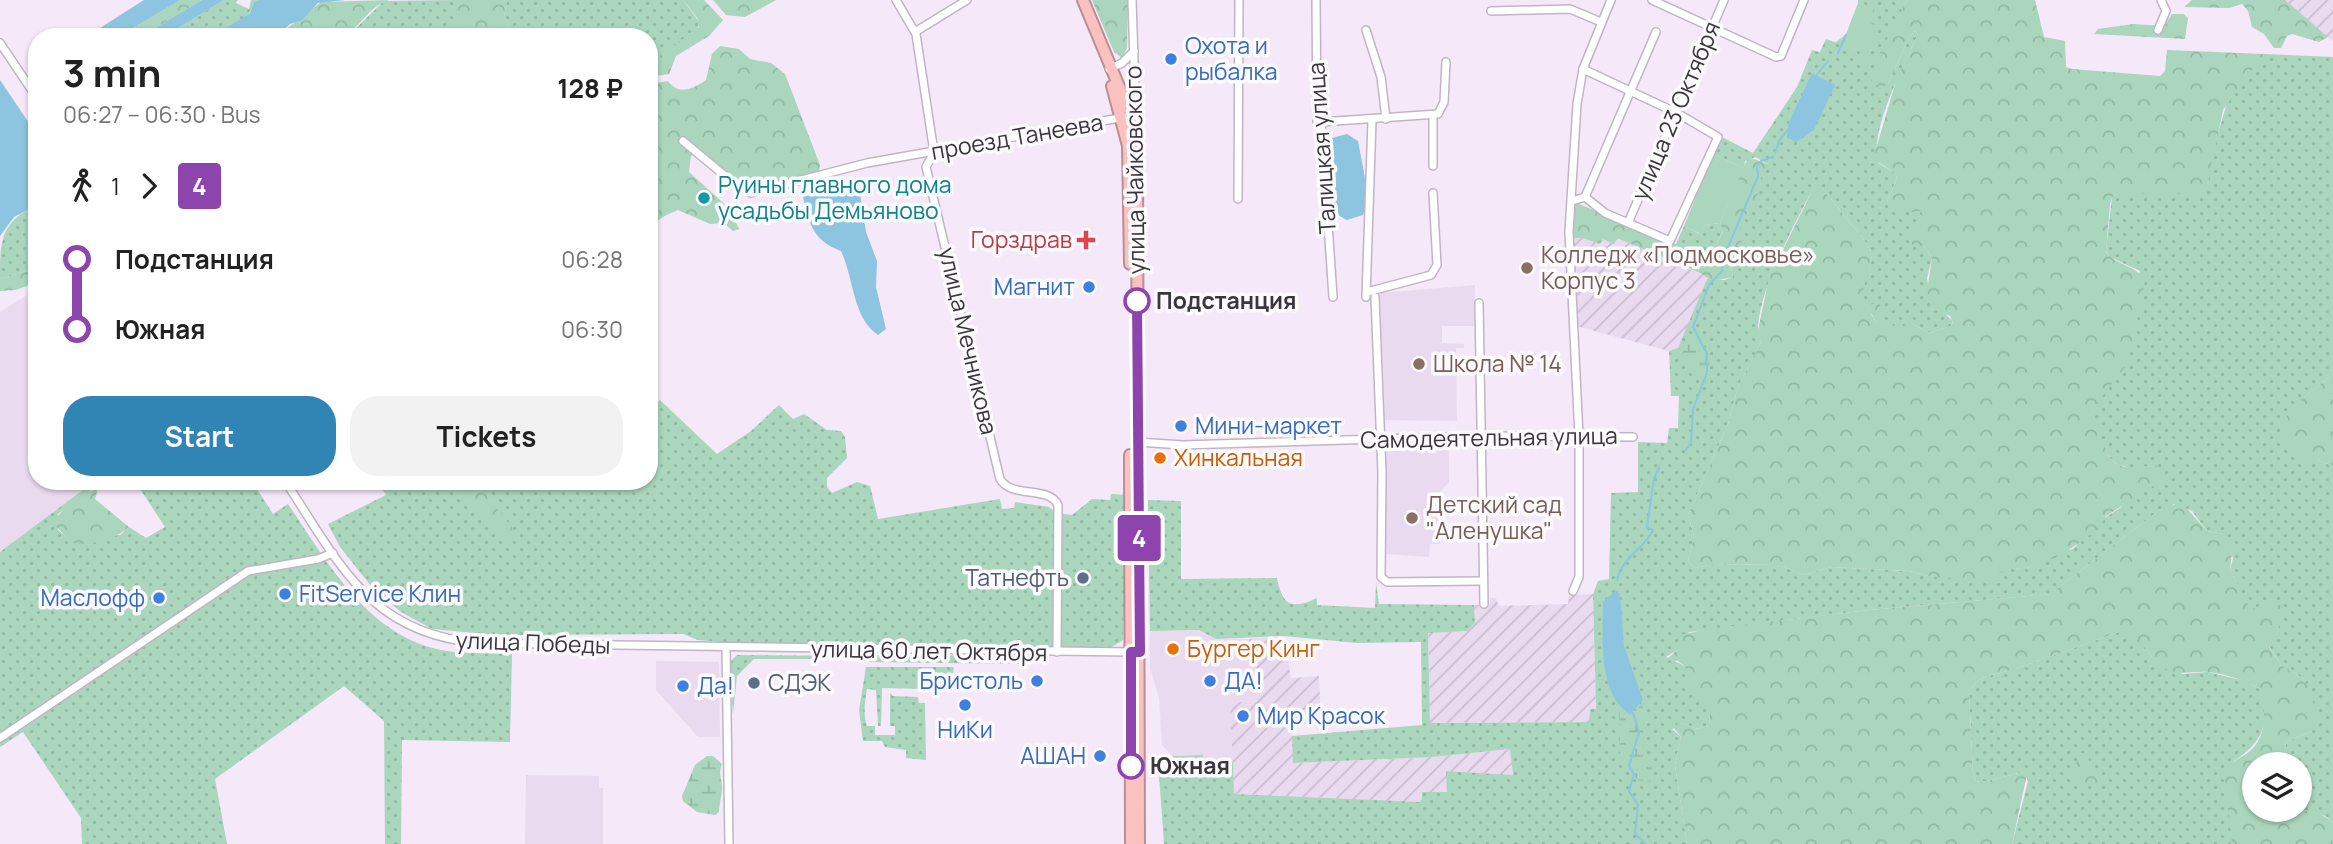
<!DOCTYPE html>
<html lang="en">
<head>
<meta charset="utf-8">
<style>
  :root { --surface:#fff; --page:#f2f2f2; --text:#222; --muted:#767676; --accent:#3185b5 }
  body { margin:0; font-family:Manrope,sans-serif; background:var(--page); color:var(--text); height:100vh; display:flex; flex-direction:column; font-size:26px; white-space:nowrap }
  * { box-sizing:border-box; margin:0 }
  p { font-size:23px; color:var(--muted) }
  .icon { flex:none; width:38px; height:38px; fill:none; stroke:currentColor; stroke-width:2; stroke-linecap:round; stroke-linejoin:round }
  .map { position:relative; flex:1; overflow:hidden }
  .side { position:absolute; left:28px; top:28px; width:630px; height:462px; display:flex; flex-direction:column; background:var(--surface); border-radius:28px; box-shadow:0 2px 5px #0004 }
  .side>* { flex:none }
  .badge { padding:0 14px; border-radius:5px; font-size:24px; line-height:46px }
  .buttons { position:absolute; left:2242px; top:752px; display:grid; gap:14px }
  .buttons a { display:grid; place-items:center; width:70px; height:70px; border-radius:50%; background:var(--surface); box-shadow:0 2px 5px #0004; font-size:35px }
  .map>.badge { position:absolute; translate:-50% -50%; box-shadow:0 0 0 4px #fff }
  .legs { display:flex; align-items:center; gap:10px; height:77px; padding:0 35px; font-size:23px }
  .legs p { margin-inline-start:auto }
  .headline { display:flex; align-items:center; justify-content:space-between; height:119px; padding:0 35px }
  h1 { font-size:38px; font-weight:700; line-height:52px }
  .primary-button { display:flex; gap:14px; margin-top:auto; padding:14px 35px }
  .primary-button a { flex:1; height:80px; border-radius:28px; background:var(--accent); color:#fff; font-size:28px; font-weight:700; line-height:80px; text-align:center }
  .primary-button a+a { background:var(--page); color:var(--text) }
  ul { padding:0 35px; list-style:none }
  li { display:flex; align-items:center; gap:24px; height:70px; font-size:26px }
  li i { display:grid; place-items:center; width:10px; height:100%; margin:0 9px; background:currentColor }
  li i::after { content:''; width:18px; height:18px; margin:-9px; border:5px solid; border-radius:50%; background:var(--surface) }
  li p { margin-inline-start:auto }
  li:first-child i { background:linear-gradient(#0000 50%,currentColor 0) }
  li:last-child i { background:linear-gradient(currentColor 50%,#0000 0) }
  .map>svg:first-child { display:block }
  .built { fill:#eadaf0 }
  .industrial { fill:url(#industrial-furrows) }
  .grass { fill:url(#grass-dots) }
  .forest { fill:url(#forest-crowns) }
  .wetland { fill:url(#wetland-marsh) }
  .garden { fill:#a9d6bd }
  .water { fill:#8dc4e0 }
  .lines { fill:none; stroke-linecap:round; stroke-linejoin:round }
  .stream { stroke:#8dc4e0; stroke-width:2 }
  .minor-casing { stroke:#c1b5c5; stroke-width:10 }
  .highway-casing { stroke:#b89093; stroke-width:14 }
  .minor { stroke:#fff; stroke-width:7 }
  .highway { stroke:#fbc1c1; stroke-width:10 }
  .line-1-casing { stroke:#fff; stroke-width:16 }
  .line-1 { stroke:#8e44ad; stroke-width:10 }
  .shop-dot { fill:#3f7fe0; stroke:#fcfafd; stroke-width:2.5 }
  .culture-dot { fill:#0f9aa8; stroke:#fcfafd; stroke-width:2.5 }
  .health-dot { fill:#e0444e; stroke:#fcfafd; stroke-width:2.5 }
  .education-dot { fill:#8d6e63; stroke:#fcfafd; stroke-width:2.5 }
  .stop-1-dot { fill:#fff; stroke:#8e44ad; stroke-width:3.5 }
  .food-dot { fill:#e8710a; stroke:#fcfafd; stroke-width:2.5 }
  .service-dot { fill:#5c6f8a; stroke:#fcfafd; stroke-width:2.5 }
  .labels { text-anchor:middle; stroke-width:7; stroke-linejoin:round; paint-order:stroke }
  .shop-label { font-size:23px; fill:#366cbe; stroke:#fcfafd; text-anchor:start }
  .street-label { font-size:23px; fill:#3b363d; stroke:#fcfafd }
  .culture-label { font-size:23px; fill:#0d838f; stroke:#fcfafd; text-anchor:start }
  .health-label { font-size:23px; fill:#be3a42; stroke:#fcfafd; text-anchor:end }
  .education-label { font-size:23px; fill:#785e54; stroke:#fcfafd; text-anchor:start }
  .stop-label { font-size:23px; font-weight:bold; fill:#3b363d; stroke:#fcfafd; text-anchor:start }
  .food-label { font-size:23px; fill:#c56008; stroke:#fcfafd; text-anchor:start }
  .service-label { font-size:23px; fill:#4e5e75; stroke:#fcfafd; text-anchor:end }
</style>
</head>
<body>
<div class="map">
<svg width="2333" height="844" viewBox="0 0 2333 844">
  <defs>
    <pattern id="industrial-furrows" width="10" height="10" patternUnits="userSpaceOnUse" patternTransform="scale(1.75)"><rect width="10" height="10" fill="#eadaf0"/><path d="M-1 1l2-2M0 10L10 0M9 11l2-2" fill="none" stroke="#cabccf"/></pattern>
    <pattern id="grass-dots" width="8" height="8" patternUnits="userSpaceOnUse" patternTransform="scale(1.75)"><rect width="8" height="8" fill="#a9d6bd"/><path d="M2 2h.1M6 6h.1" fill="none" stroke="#92b8a3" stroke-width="1.8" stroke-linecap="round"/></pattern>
    <pattern id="forest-crowns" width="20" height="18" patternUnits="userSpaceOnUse" patternTransform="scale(1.75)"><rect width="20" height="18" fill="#a9d6bd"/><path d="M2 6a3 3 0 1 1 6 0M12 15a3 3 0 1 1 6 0" fill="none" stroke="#92b8a3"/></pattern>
    <pattern id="wetland-marsh" width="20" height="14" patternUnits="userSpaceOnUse" patternTransform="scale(1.75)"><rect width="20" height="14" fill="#a9d6bd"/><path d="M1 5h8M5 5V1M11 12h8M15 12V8" fill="none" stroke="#92b8a3"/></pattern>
  </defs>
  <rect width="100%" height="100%" fill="#f5e8f9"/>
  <g class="built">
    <polygon points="1475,285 1474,326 1442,326 1442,343 1464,344 1464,348 1456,348 1457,421 1385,420 1380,293"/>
    <polygon points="37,289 37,481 94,481 0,552 0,312"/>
    <polygon points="1443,441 1449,448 1449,482 1440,492 1440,544 1430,544 1429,557 1385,554 1384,442"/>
    <polygon points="1199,630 1216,639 1249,639 1248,665 1256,665 1258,688 1252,701 1230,703 1233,763 1203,765 1203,755 1173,756 1162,745 1159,698 1150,668 1150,631"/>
    <polygon points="656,661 719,662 720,737 698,737 656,690"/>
    <polygon points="526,775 599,776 599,788 603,788 603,844 525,844"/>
  </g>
  <g class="industrial">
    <polygon points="2285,0 2333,0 2333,42 2286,1"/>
    <polygon points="1570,238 1583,238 1600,244 1603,239 1617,238 1703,275 1707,279 1678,349 1669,351 1572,325"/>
    <polygon points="1593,594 1596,709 1590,722 1430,723 1428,632 1467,631 1475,623 1474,605 1490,604 1490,598 1496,598 1499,606 1568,604 1569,595"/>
    <polygon points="1284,636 1291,678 1319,676 1321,723 1292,725 1294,763 1432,757 1511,749 1513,775 1447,771 1447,792 1422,802 1234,794 1230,703 1251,701 1251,689 1258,688 1256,665 1248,666 1249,639"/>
  </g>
  <g class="grass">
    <path d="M224 0H238L236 3 249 9 251 0H259C252 4 253 11 246 16 214 40 202 37 163 37Z"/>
    <polygon points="457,0 457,37 342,37 352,32 384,1"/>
    <polygon points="507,0 683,0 700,23 696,31 649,64 649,37 514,37 504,17"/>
    <path d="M1858 0H1907L1889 37 1888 84 1910 36 1915 31 1918 34C1904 65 1869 131 1878 163L1895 173 1897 178 1887 202 1921 210 1924 246 1932 258 1927 278 1932 309 1943 312 1953 321 1951 326 1930 333 1912 324H1877L1861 294 1872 259 1868 245 1823 189H1813C1794 224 1761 287 1758 326 1758 332 1761 336 1761 342L1738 387 1728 424 1688 515 1694 536 1688 561 1695 568 1713 564 1778 565 1804 575 1831 567 1909 571 1934 577 2031 567 2060 552 2073 549 2106 517 2120 508 2156 466C2144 466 2127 470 2117 464 2103 456 2090 419 2096 404 2098 399 2103 394 2106 390L2140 271 2110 257 2106 251 2112 197 2118 194H2200L2227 103 2264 54 2333 57V374L2303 398 2302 460H2318L2333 466V822L2325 816 2300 809V765H2283L2286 742 2312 731 2304 679 2281 665 2269 646 2278 631 2264 603 2251 611 2230 570 2233 558 2223 534 2207 531 2192 511 2174 504 2167 510 2157 512 2050 594 1869 610 1689 632 1677 650 1666 657 1685 666 1710 715 1709 725 1697 729 1682 723 1672 729 1681 737 1675 765 1687 844H1164L1159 775 1173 756 1203 755 1204 765 1233 763 1234 794 1422 802V792H1447L1446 771 1513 775 1510 749 1432 757 1293 763 1292 736 1422 725 1421 642 1357 643 1284 636 1216 639 1199 630 1150 631 1148 500 1181 501V579L1277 578C1282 604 1290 611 1317 598V605L1375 608 1376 582 1379 604 1474 605 1475 623 1467 631 1428 633 1430 723 1589 722 1590 709H1596L1593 594 1598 581 1609 579 1611 493 1638 492V442L1667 443 1669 428H1678L1679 396H1671L1669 351 1678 348 1707 279 1724 280 1733 277 1729 256 1740 223 1760 187 1761 176 1770 165 1755 157 1745 161 1744 168 1713 154 1720 136 1753 153 1797 87 1812 50 1820 52 1826 39 1860 51 1873 8 1858 3Z"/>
    <path d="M37 205V268L0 279C0 241 0 222 37 205Z"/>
    <polygon points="1720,223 1723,230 1710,258 1700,264 1667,250 1669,242 1676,244 1684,226 1700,234 1705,225"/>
    <polygon points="660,400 717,454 751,431 779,405 793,419 804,414 827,430 841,431 845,437 847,458 827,478 827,487 832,493 857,482 870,486 878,519 1000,499 1002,509 1014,508 1015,502 1049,507 1056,513 1072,515 1092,499 1110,500 1111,494 1127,495 1123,640 1110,648 732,643 698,640 683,634 497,635 432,629 401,612 371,586 340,547 328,524 386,495 377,481 649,481 649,412"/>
    <path d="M135 481H252L273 514 288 504C328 563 369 639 447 651 468 654 491 653 512 654L510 742 402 740 401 844H385L384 721 344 686 215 779 227 844H82L81 818 23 732 0 747V552L92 483 98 489 91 490 58 514V530L68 538 120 535 129 527 146 538 165 527Z"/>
    <path d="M2116 633H2128L2138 638 2152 657 2183 674 2208 672 2245 681 2260 689C2270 725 2264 741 2233 762L2232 844H2012L2028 781 2023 772 1982 782 1976 781 1973 774 1969 693 1975 683 1984 677 2015 669Z"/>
    <polygon points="737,655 852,656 856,659 754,659 737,676 733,715 730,662"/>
    <polygon points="868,655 1025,656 1026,664 868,662 865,659"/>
    <path d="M866 667H954L951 685 928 689 882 688 881 726H878L876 690 867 689C865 700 863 715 867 726H875V735H895V726H890V693L893 696 918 697 919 703H925L926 760 906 758V750L885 747 882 741H863L859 710Z"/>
  </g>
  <g class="forest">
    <polygon points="180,0 202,0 140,37 118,37"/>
    <path d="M389 0C370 5 360 28 342 37H276L321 2Z"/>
    <polygon points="457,0 507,0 504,17 514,37 457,37"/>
    <polygon points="683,0 704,0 723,20 709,36 676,56 669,74 649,77 649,64 699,27 698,19"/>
    <polygon points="713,0 776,0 745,17 726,15"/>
    <polygon points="1092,0 1128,0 1127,48 1122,58 1114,52"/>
    <path d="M1907 0H2035L2044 37 2065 41 2066 67 2072 69 2160 76 2165 71 2167 50 2264 54 2223 110 2207 187 2200 194H2118L2112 197 2110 204 2106 252C2116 266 2136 264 2145 281L2129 362 2096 404 2095 420 2108 456 2115 463 2124 467 2156 466 2166 478 2106 516C2099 535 2049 564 2029 567 2008 571 2006 566 1989 582L1934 577 1909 571 1831 567 1804 575 1778 565 1713 564 1695 568 1688 561 1694 536 1688 515 1728 424 1738 387 1761 342 1758 330 1769 278 1813 189 1818 186 1823 189 1868 245 1872 259 1862 294 1868 305 1878 303 1883 308 1881 314H1871L1877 324H1912L1930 333 1951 326 1953 322 1950 316 1932 309 1926 297 1932 258 1924 246H1913L1909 235 1910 224 1921 219V211L1898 213 1890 210 1887 202 1897 178 1895 173 1873 159 1896 81 1918 34 1915 31 1910 36 1888 84 1880 89 1871 84 1876 61Z"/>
    <polygon points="2192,0 2285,0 2328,37 2319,42 2292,34 2287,36 2281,48 2274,48 2264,34 2252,27 2248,11 2242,4 2229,8 2184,7"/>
    <polygon points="2172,14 2184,14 2188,18 2185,39 2094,34 2098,29 2133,24 2164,26"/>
    <path d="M720 46 739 49 750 59 771 63 785 74 820 165 819 172 747 190 697 152 691 156 689 172 730 209 739 229 733 231 724 223 710 224 678 210C665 215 655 220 649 233V84L668 81C679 96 693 89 706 80L712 54Z"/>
    <path d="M1748 157 1771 165 1761 176C1764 202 1733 216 1742 243L1729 257 1733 277 1712 281 1700 273 1617 238 1614 244 1603 239 1600 244 1583 238H1570L1572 201 1669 242 1667 250 1679 258 1687 253 1694 255V263L1700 264 1710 257 1723 231 1720 223Z"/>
    <polygon points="37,268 37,282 16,290 0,291 0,279"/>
    <polygon points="2333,374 2333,466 2318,460 2302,460 2281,438 2280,423 2303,398"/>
    <polygon points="452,481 475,481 512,527 516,539 505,539"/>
    <path d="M98 489 95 499 129 527C113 541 93 545 72 543L53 523C61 509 83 491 98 489Z"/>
    <path d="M2181 502 2207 531 2223 534 2233 544 2230 570 2251 610 2264 603 2277 602 2284 609 2278 631 2269 647 2281 665 2304 679 2321 715 2320 723 2312 731 2286 742 2283 765H2254V810C2281 810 2311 805 2333 822V844H2232L2224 773C2230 760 2244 758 2253 748 2268 731 2265 709 2260 689 2244 680 2226 674 2208 672 2196 671 2183 675 2171 671 2145 662 2147 632 2116 633L2015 669 1984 677 1975 683 1969 693 1973 774 1976 781 1982 782 2023 772 2027 774 2012 844H1687L1675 765 1681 737 1672 726 1682 723 1697 729 1709 725 1710 715 1691 691 1685 666 1678 661 1666 660 1677 650 1680 635 1708 629 1869 610 2050 594 2157 512Z"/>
    <polygon points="2080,753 2090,753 2088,759 2102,775 2095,786 2081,787 2072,775"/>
  </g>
  <g class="wetland">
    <path d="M1693 334 1698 335C1709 351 1715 370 1703 387L1682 355 1688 338Z"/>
    <polygon points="1643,700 1643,749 1653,771 1649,782 1638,780 1620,759 1619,701 1623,710 1637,711"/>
    <path d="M707 756H713L722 764C718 774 722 778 722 788 722 796 719 803 719 812L715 815 697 812 683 801 682 796 695 765Z"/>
  </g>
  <g class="garden">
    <polygon points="1858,3 1874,8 1869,23 1877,26 1867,67 1857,64 1860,51 1835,43 1846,34"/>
    <polygon points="1713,154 1744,168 1720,223 1705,225 1701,234 1684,226"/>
  </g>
  <g class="water">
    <polygon points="144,0 180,0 118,37 86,37"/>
    <polygon points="202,0 224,0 163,37 140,37"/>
    <polygon points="259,0 345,0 318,3 302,20 290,24 276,37 212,37 250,13 254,3"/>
    <polygon points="1812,73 1835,85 1814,130 1796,142 1787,137 1788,124"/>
    <polygon points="0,80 37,135 37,205 14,217 0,236"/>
    <polygon points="1347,134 1358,141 1365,178 1365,210 1363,215 1347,220 1338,215 1336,210 1332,138"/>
    <path d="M858 181 866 232 877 261 876 287 886 329 878 335C852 317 854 278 841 251 814 241 809 225 803 197Z"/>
    <path d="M1616 590 1620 594 1624 646 1643 700 1630 715C1597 692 1603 638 1603 602Z"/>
  </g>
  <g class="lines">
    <g class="stream">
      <polyline points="1838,53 1846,35"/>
      <polyline points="1816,76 1828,61"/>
      <polyline points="1775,152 1780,139 1788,130"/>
      <polyline points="1685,451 1691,443 1693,409 1707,373 1707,354 1693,327 1709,285 1722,271 1723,259 1758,176 1757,167 1761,161 1773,157"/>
      <path d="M1617 580C1624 554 1643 551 1653 530L1647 527 1654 479 1659 467"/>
      <polyline points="1633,713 1639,732 1629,766 1634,774 1629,791 1638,805 1635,834 1646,844"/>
    </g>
    <defs>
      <g id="minor">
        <path d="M896 0 916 34 934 152 926 167 1000 479C1012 499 1048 485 1058 505L1057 652"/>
        <polyline points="1132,0 1136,122"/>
        <polyline points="1316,0 1317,122 1321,122 1333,297"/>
        <polyline points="1652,0 1776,57 1781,56 1804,0"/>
        <polyline points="1491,11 1570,9 1601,22"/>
        <polyline points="1366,30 1381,77 1386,119"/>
        <polyline points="2158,30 2166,11 2161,0"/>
        <polyline points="915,32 967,0"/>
        <polyline points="0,43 37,98"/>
        <polyline points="1109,69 1122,63 1134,51"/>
        <polyline points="1433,115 1433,166"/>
        <polyline points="1321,122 1438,114 1444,102 1446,62"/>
        <polyline points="683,141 742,190 751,193 867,163 1125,117"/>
        <polyline points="1585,197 1656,32"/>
        <polyline points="1238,199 1239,0"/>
        <polyline points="1572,201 1585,197 1605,213 1670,241 1718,137 1677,113 1583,69"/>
        <polyline points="1628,223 1724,0"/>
        <polyline points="1367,292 1431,275 1437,265 1433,193"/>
        <polyline points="1366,297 1372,120"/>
        <polyline points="1375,297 1382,473 1381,577 1387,582 1482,581"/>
        <polyline points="1479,303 1484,604"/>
        <polyline points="1137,442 1183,445 1479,436 1633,437"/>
        <path d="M285 481C340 564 370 635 480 643L1132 652"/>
        <polyline points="1573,591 1579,577 1579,436 1569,232 1577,104 1583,69 1611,0"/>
        <polyline points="726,648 729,844"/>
        <polyline points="0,738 248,571 318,559 333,553"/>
      </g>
      <g id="highway">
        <polyline points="1083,0 1130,113 1137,154 1139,844"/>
        <polyline points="1112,86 1128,146 1130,264"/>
        <polyline points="1130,455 1131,844"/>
      </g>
    </defs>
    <use href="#minor" class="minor-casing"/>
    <use href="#highway" class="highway-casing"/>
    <use href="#minor" class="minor"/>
    <use href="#highway" class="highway"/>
  </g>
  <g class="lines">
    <defs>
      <polyline id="line-1" points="1131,766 1131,652 1140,652 1137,301"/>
    </defs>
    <use href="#line-1" class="line-1-casing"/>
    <use href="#line-1" class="line-1"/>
  </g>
  <g class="shop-dot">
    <circle cx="1171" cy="59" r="7"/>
    <circle cx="1089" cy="287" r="7"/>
    <circle cx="1181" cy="426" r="7"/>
    <circle cx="285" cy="594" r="7"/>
    <circle cx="159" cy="598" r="7"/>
    <circle cx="1037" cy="681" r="7"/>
    <circle cx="1210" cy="681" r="7"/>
    <circle cx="683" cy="686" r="7"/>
    <circle cx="965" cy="705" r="7"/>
    <circle cx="1243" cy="716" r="7"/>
    <circle cx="1100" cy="756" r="7"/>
  </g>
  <circle class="culture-dot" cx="704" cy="198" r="7"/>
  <path class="health-dot" d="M1082.5 229.5h7v7h7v7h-7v7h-7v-7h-7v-7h7z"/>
  <g class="education-dot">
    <circle cx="1527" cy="268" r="7"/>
    <circle cx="1419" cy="364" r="7"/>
    <circle cx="1412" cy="518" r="7"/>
  </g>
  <g class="stop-1-dot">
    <circle cx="1137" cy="301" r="12"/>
    <circle cx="1131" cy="766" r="12"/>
  </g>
  <g class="food-dot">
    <circle cx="1160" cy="458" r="7"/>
    <circle cx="1173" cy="649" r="7"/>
  </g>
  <g class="service-dot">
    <circle cx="1083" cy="578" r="7"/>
    <circle cx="754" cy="683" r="7"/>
  </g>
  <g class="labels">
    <g class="shop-label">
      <text x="1185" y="54">Охота и<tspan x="1185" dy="26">рыбалка</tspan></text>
      <text x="1075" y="295" text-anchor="end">Магнит</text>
      <text x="1195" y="434">Мини-маркет</text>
      <text x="299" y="602">FitService Клин</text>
      <text x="145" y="606" text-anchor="end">Маслофф</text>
      <text x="1023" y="689" text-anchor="end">Бристоль</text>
      <text x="1224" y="689">ДА!</text>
      <text x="697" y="694">Да!</text>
      <text x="1257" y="724">Мир Красок</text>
      <text x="965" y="738" text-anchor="middle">НиКи</text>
      <text x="1086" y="764" text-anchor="end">AШАН</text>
    </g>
    <g class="street-label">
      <text transform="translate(1676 111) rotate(-67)" y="8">улица 23 Октября</text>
      <text transform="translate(1017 137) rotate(-10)" y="8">проезд Танеева</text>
      <text transform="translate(1322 148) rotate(-94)" y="8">Талицкая улица</text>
      <text transform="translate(1135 170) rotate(-91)" y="8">улица Чайковского</text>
      <text transform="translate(968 341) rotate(77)" y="8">улица Мечникова</text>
      <text transform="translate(1489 438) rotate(-1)" y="8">Самодеятельная улица</text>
      <text transform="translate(533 643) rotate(2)" y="8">улица Победы</text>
      <text transform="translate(929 651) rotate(1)" y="8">улица 60 лет Октября</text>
    </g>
    <g class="culture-label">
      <text x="718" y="193">Руины главного дома<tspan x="718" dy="26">усадьбы Демьяново</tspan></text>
    </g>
    <g class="health-label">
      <text x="1072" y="248">Горздрав</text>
    </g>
    <g class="education-label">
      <text x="1541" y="263">Колледж «Подмосковье»<tspan x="1541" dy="26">Корпус 3</tspan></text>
      <text x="1433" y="372">Школа № 14</text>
      <text x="1426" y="513">Детский сад<tspan x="1426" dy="26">"Аленушка"</tspan></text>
    </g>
    <g class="stop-label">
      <text x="1156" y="309">Подстанция</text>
      <text x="1150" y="774">Южная</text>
    </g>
    <g class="food-label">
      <text x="1174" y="466">Хинкальная</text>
      <text x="1187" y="657">Бургер Кинг</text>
    </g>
    <g class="service-label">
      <text x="1069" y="586">Татнефть</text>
      <text x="768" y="691" text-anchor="start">СДЭК</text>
    </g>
  </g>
</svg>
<div class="buttons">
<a><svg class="icon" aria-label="layers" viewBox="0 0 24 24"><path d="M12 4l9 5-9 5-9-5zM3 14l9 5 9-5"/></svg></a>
</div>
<b class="badge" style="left:1139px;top:538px;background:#8e44ad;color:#fff">4</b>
<section class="side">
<div class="headline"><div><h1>3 min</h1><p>06:27 – 06:30 · Bus</p></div><b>128 ₽</b></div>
<div class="legs"><svg class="icon" aria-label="walk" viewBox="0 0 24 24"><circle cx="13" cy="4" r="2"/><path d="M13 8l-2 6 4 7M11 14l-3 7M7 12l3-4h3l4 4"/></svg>1<svg class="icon" aria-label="forward" viewBox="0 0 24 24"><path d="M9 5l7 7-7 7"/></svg><b class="badge" style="background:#8e44ad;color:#fff">4</b></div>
<ul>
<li><i style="color:#8e44ad"></i><b>Подстанция</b><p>06:28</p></li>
<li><i style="color:#8e44ad"></i><b>Южная</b><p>06:30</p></li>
</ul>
<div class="primary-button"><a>Start</a><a>Tickets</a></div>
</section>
</div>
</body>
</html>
